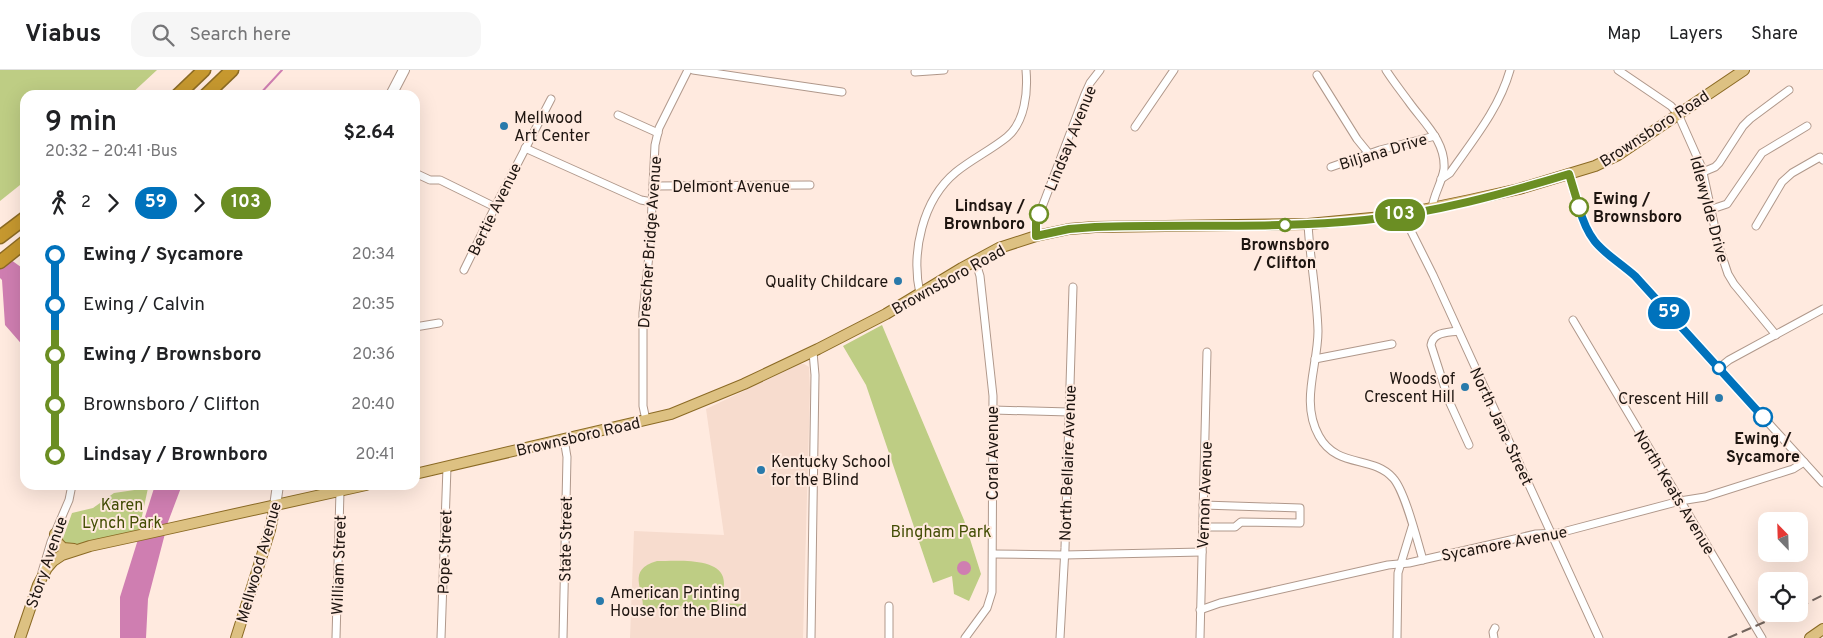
<!DOCTYPE html>
<html lang="en">
<head>
<meta charset="utf-8">
<style>
  :root { --surface:#fff; --page:#f6f6f6; --text:#202124; --muted:#757577; --line:#e0e0e0 }
  body { margin:0; font-family:Overpass,sans-serif; background:var(--page); color:var(--text); height:100vh; display:flex; flex-direction:column; font-size:19px; white-space:nowrap }
  * { box-sizing:border-box; margin:0 }
  p { font-size:16px; color:var(--muted) }
  .icon { flex:none; width:28px; height:28px; fill:none; stroke:currentColor; stroke-width:2; stroke-linecap:round; stroke-linejoin:round }
  .map { position:relative; flex:1; overflow:hidden }
  .panel { position:absolute; left:20px; top:20px; width:400px; height:400px; display:flex; flex-direction:column; background:var(--surface); border-radius:15px; box-shadow:0 5px 20px #0002 }
  .panel>* { flex:none }
  .badge { padding:0 10px; border-radius:16px; font-size:18px; line-height:32px }
  .needle { width:32px; rotate:337deg }
  .fabs { position:absolute; left:1758px; top:442px; display:grid; gap:10px }
  .fabs a { display:grid; place-items:center; width:50px; height:50px; border-radius:10px; background:var(--surface); box-shadow:0 5px 20px #0002; font-size:25px }
  .map>.badge { position:absolute; translate:-50% -50%; box-shadow:0 0 0 2px #fff }
  .legs { display:flex; align-items:center; gap:8px; height:55px; padding:0 25px; font-size:16px }
  .legs p { margin-inline-start:auto }
  .overview { display:flex; align-items:center; justify-content:space-between; height:85px; padding:0 25px }
  h1 { font-size:28px; font-weight:600; line-height:38px }
  ul { padding:0 25px; list-style:none }
  li { display:flex; align-items:center; gap:18px; height:50px; font-size:19px }
  li i { display:grid; place-items:center; width:8px; height:100%; margin:0 6px; background:currentColor }
  li i::after { content:''; width:12px; height:12px; margin:-6px; border:4px solid; border-radius:50%; background:var(--surface) }
  li p { margin-inline-start:auto }
  li:first-child i { background:linear-gradient(#0000 50%,currentColor 0) }
  li:last-child i { background:linear-gradient(currentColor 50%,#0000 0) }
  header { display:flex; align-items:center; gap:30px; box-sizing:border-box; height:70px; padding:0 25px; background:var(--surface); border-bottom:1px solid var(--line) }
  header strong { font-size:24px }
  nav { display:flex; gap:28px; margin-inline-start:auto; font-size:18px }
  .search { width:350px; height:45px; background:var(--page); display:flex; align-items:center; gap:12px; box-sizing:border-box; padding:0 18px; border-radius:15px; color:var(--muted); font-size:19px }
  .map>svg:first-child { display:block }
  .built { fill:#f7dcce }
  .green { fill:#becd84 }
  .water { fill:#cf7eb1 }
  .lines { fill:none; stroke-linecap:round; stroke-linejoin:round }
  .stream { stroke:#cf7eb1; stroke-width:2 }
  .street-casing { stroke:#b0988b; stroke-width:9 }
  .secondary-casing { stroke:#b0988b; stroke-width:12 }
  .primary-casing { stroke:#8b6a24; stroke-width:12 }
  .highway-casing { stroke:#8b6a24; stroke-width:15 }
  .street { stroke:#fff; stroke-width:7 }
  .secondary { stroke:#fff; stroke-width:10 }
  .primary { stroke:#ddc182; stroke-width:10 }
  .highway { stroke:#c6982f; stroke-width:12 }
  .rail { stroke:#72645d; stroke-width:2; stroke-dasharray:10 5; stroke-linecap:butt }
  .line-1-casing { stroke:#fff; stroke-width:11 }
  .line-2-casing { stroke:#fff; stroke-width:11 }
  .line-1 { stroke:#0072bc; stroke-width:8 }
  .line-2 { stroke:#6b8e23; stroke-width:8 }
  .poi-dot { fill:#297aab; stroke:#ffeadf; stroke-width:2 }
  .stop-2-dot { fill:#fff; stroke:#6b8e23; stroke-width:2.5 }
  .stop-1-dot { fill:#fff; stroke:#0072bc; stroke-width:2.5 }
  .labels { text-anchor:middle; stroke-width:4; stroke-linejoin:round; paint-order:stroke }
  .poi-label { font-size:16px; fill:#1e1510; stroke:#ffeadf; text-anchor:start }
  .street-label { font-size:16px; fill:#1e1510; stroke:#ffeadf }
  .stop-label { font-size:16px; font-weight:bold; fill:#1e1510; stroke:#ffeadf }
  .park-label { font-size:16px; fill:#434d04; stroke:#ffeadf }
</style>
</head>
<body>
<header>
<strong>Viabus</strong>
<div class="search"><svg class="icon" aria-label="search" viewBox="0 0 24 24"><circle cx="10" cy="10" r="6"/><path d="M15 15l6 6"/></svg>Search here</div>
<nav><a>Map</a><a>Layers</a><a>Share</a></nav>
</header>
<div class="map">
<svg width="1823" height="568" viewBox="0 0 1823 568">
  <rect width="100%" height="100%" fill="#ffeadf"/>
  <polygon class="built" points="800,294 804,294 809,297 810,320 803,568 630,568 634,461 724,465 706,339"/>
  <g class="green">
    <polygon points="0,0 157,0 130,25 25,25 25,111 0,131"/>
    <polygon points="882,255 964,450 981,504 969,531 954,524 952,506 933,513 866,315 843,276"/>
    <polygon points="148,418 139,460 70,477 61,474 72,443 93,438 114,423"/>
    <path d="M657 491C674 491 717 487 723 507 726 517 722 525 716 533L744 534V541L643 538C644 519 626 500 657 491Z"/>
  </g>
  <g class="water">
    <polygon points="0,182 25,200 25,278 5,255 2,210 0,208"/>
    <polygon points="155,415 182,415 168,452 148,529 146,568 120,568 120,527"/>
    <circle cx="964" cy="498" r="7"/>
  </g>
  <g class="lines">
    <polyline class="stream" points="259,25 282,0"/>
    <defs>
      <g id="street">
        <polyline points="693,0 842,22"/>
        <path d="M1386 0C1393 11 1401 21 1409 32 1423 52 1446 71 1444 99 1442 113 1433 125 1432 139"/>
        <polyline points="1618,0 1671,36 1678,44 1702,98 1719,177 1728,204 1734,214 1776,265"/>
        <polyline points="915,2 944,0"/>
        <polyline points="1317,5 1357,69 1370,85"/>
        <polyline points="618,45 658,63"/>
        <polyline points="1135,57 1174,0"/>
        <polyline points="525,78 641,130 652,132"/>
        <polyline points="1331,97 1380,80 1435,66"/>
        <polyline points="1703,102 1715,97 1719,93 1743,56 1750,49 1789,20"/>
        <polyline points="415,103 430,110 440,110 495,137"/>
        <path d="M1569 105C1577 131 1581 159 1601 179 1612 189 1624 196 1635 206L1823 413"/>
        <path d="M1441 109 1450 103C1473 70 1499 39 1510 0"/>
        <polyline points="653,116 810,115"/>
        <polyline points="1712,139 1727,134 1762,83 1807,56"/>
        <polyline points="1405,144 1409,157 1433,205 1599,568"/>
        <path d="M1308 154C1310 190 1317 225 1318 261 1318 296 1300 332 1319 366 1337 399 1373 385 1393 408 1405 421 1417 470 1423 490"/>
        <polyline points="1756,156 1782,112 1792,103 1820,87 1823,90"/>
        <polyline points="1036,166 1036,153 1085,24 1090,13 1100,0"/>
        <polyline points="464,200 495,137 551,29"/>
        <path d="M920 224C911 183 922 130 956 102 972 89 991 80 1007 67 1025 52 1028 22 1026 0"/>
        <polyline points="1573,250 1762,568"/>
        <polyline points="415,257 439,253"/>
        <path d="M1458 261C1446 263 1433 262 1431 275L1449 331 1469 375"/>
        <polyline points="1315,289 1392,274"/>
        <polyline points="1719,298 1729,290 1823,239"/>
        <polyline points="993,340 1069,342"/>
        <polyline points="646,350 643,336 643,243 650,175 655,75 659,58 688,0"/>
        <polyline points="1203,457 1235,457 1241,452 1300,453 1300,438 1203,435"/>
        <polyline points="993,484 1064,485 1202,482"/>
        <polyline points="42,502 51,472 69,430 72,415"/>
        <polyline points="1200,540 1220,533 1388,495 1409,493 1536,464 1559,463 1680,431 1705,427 1793,399 1804,392"/>
        <polyline points="336,568 340,421"/>
        <polyline points="441,568 447,397"/>
        <polyline points="563,568 567,387 564,369"/>
        <polyline points="811,568 815,305 813,282"/>
        <polyline points="889,568 889,536"/>
        <polyline points="965,568 987,538 992,522 993,326 980,206 975,190"/>
        <polyline points="1060,568 1065,478 1073,217"/>
        <polyline points="1200,568 1207,282"/>
        <polyline points="1397,568 1398,503 1412,457"/>
        <polyline points="1494,568 1493,562 1495,558"/>
      </g>
      <g id="secondary">
        <polyline points="391,25 404,0"/>
        <polyline points="275,436 278,415"/>
      </g>
      <g id="primary">
        <polyline points="415,404 671,344 744,314 818,279 886,244 962,198 999,178 1036,166 1069,159 1095,157 1308,154 1393,146 1470,130 1519,119 1595,96 1618,85 1744,0"/>
        <polyline points="55,464 58,473 63,478 74,479"/>
        <polyline points="20,568 38,515 47,498 53,491 62,485 90,476 136,466 366,415"/>
        <polyline points="236,568 270,460 275,436"/>
        <polyline points="1810,568 1823,559"/>
      </g>
      <g id="highway">
        <polyline points="178,25 204,0"/>
        <polyline points="206,25 232,0"/>
        <polyline points="0,167 25,148"/>
        <polyline points="0,192 25,172"/>
      </g>
    </defs>
    <use href="#street" class="street-casing"/>
    <use href="#secondary" class="secondary-casing"/>
    <use href="#primary" class="primary-casing"/>
    <use href="#highway" class="highway-casing"/>
    <use href="#street" class="street"/>
    <use href="#secondary" class="secondary"/>
    <use href="#primary" class="primary"/>
    <use href="#highway" class="highway"/>
    <g class="rail">
      <polyline points="1799,537 1823,525"/>
      <polyline points="1728,568 1783,544"/>
    </g>
  </g>
  <g class="lines">
    <defs>
      <path id="line-1" d="M1579 137C1590 178 1606 181 1635 206L1763 347"/>
      <path id="line-2" d="M1039 144 1036 152V166L1069 159 1095 157C1185 154 1275 159 1365 150 1434 143 1503 124 1569 104L1579 137"/>
    </defs>
    <use href="#line-1" class="line-1-casing"/>
    <use href="#line-2" class="line-2-casing"/>
    <use href="#line-1" class="line-1"/>
    <use href="#line-2" class="line-2"/>
  </g>
  <g class="poi-dot">
    <circle cx="504" cy="56" r="5"/>
    <circle cx="898" cy="211" r="5"/>
    <circle cx="1465" cy="317" r="5"/>
    <circle cx="1719" cy="328" r="5"/>
    <circle cx="761" cy="400" r="5"/>
    <circle cx="600" cy="531" r="5"/>
  </g>
  <g class="stop-2-dot">
    <circle cx="1579" cy="137" r="9"/>
    <circle cx="1039" cy="144" r="9"/>
    <circle cx="1285" cy="155" r="6"/>
  </g>
  <g class="stop-1-dot">
    <circle cx="1719" cy="298" r="6"/>
    <circle cx="1763" cy="347" r="9"/>
  </g>
  <g class="labels">
    <g class="poi-label">
      <text x="514" y="53">Mellwood<tspan x="514" dy="18">Art Center</tspan></text>
      <text x="888" y="217" text-anchor="end">Quality Childcare</text>
      <text x="1455" y="314" text-anchor="end">Woods of<tspan x="1455" dy="18">Crescent Hill</tspan></text>
      <text x="1709" y="334" text-anchor="end">Crescent Hill</text>
      <text x="771" y="397">Kentucky School<tspan x="771" dy="18">for the Blind</tspan></text>
      <text x="610" y="528">American Printing<tspan x="610" dy="18">House for the Blind</tspan></text>
    </g>
    <g class="street-label">
      <text transform="translate(1654 58) rotate(-33)" y="6">Brownsboro Road</text>
      <text transform="translate(1070 68) rotate(-68)" y="6">Lindsay Avenue</text>
      <text transform="translate(1383 81) rotate(-17)" y="6">Biljana Drive</text>
      <text x="731" y="122">Delmont Avenue</text>
      <text transform="translate(494 139) rotate(-64)" y="6">Bertie Avenue</text>
      <text transform="translate(1710 139) rotate(75)" y="6">Idlewylde Drive</text>
      <text transform="translate(649 172) rotate(-86)" y="6">Drescher Bridge Avenue</text>
      <text transform="translate(948 209) rotate(-29)" y="6">Brownsboro Road</text>
      <text transform="translate(1502 356) rotate(65)" y="6">North Jane Street</text>
      <text transform="translate(578 366) rotate(-13)" y="6">Brownsboro Road</text>
      <text transform="translate(992 383) rotate(-90)" y="6">Coral Avenue</text>
      <text transform="translate(1067 393) rotate(-88)" y="6">North Bellaire Avenue</text>
      <text transform="translate(1675 422) rotate(59)" y="6">North Keats Avenue</text>
      <text transform="translate(1204 425) rotate(-88)" y="6">Vernon Avenue</text>
      <text transform="translate(565 469) rotate(-89)" y="6">State Street</text>
      <text transform="translate(1504 473) rotate(-11)" y="6">Sycamore Avenue</text>
      <text transform="translate(444 482) rotate(-88)" y="6">Pope Street</text>
      <text transform="translate(46 492) rotate(-71)" y="6">Story Avenue</text>
      <text transform="translate(258 492) rotate(-74)" y="6">Mellwood Avenue</text>
      <text transform="translate(338 495) rotate(-88)" y="6">William Street</text>
    </g>
    <g class="stop-label">
      <text x="1593" y="134" text-anchor="start">Ewing /<tspan x="1593" dy="18">Brownsboro</tspan></text>
      <text x="1025" y="141" text-anchor="end">Lindsay /<tspan x="1025" dy="18">Brownboro</tspan></text>
      <text x="1285" y="180">Brownsboro<tspan x="1285" dy="18">/ Clifton</tspan></text>
      <text x="1763" y="374">Ewing /<tspan x="1763" dy="18">Sycamore</tspan></text>
    </g>
    <g class="park-label">
      <text x="122" y="440">Karen<tspan x="122" dy="18">Lynch Park</tspan></text>
      <text x="941" y="467">Bingham Park</text>
    </g>
  </g>
</svg>
<div class="fabs">
<a><svg class="needle" viewBox="-14 -14 28 28"><path d="M0-13l5 13h-10z" fill="#e53935"/><path d="M0 13l5-13h-10z" fill="#757577"/></svg></a>
<a><svg class="icon" aria-label="locate" viewBox="0 0 24 24"><circle cx="12" cy="12" r="6"/><path d="M12 2v4M12 18v4M2 12h4M18 12h4"/></svg></a>
</div>
<b class="badge" style="left:1669px;top:243px;background:#0072bc;color:#fff">59</b>
<b class="badge" style="left:1400px;top:145px;background:#6b8e23;color:#fff">103</b>
<section class="panel">
<div class="overview"><div><h1>9 min</h1><p>20:32 – 20:41 · Bus</p></div><b>$2.64</b></div>
<div class="legs"><svg class="icon" aria-label="walk" viewBox="0 0 24 24"><circle cx="13" cy="4" r="2"/><path d="M13 8l-2 6 4 7M11 14l-3 7M7 12l3-4h3l4 4"/></svg>2<svg class="icon" aria-label="forward" viewBox="0 0 24 24"><path d="M9 5l7 7-7 7"/></svg><b class="badge" style="background:#0072bc;color:#fff">59</b><svg class="icon" aria-label="forward" viewBox="0 0 24 24"><path d="M9 5l7 7-7 7"/></svg><b class="badge" style="background:#6b8e23;color:#fff">103</b></div>
<ul>
<li><i style="color:#0072bc"></i><b>Ewing / Sycamore</b><p>20:34</p></li>
<li><i style="color:#0072bc"></i><span>Ewing / Calvin</span><p>20:35</p></li>
<li><i style="color:#6b8e23"></i><b>Ewing / Brownsboro</b><p>20:36</p></li>
<li><i style="color:#6b8e23"></i><span>Brownsboro / Clifton</span><p>20:40</p></li>
<li><i style="color:#6b8e23"></i><b>Lindsay / Brownboro</b><p>20:41</p></li>
</ul>
</section>
</div>
</body>
</html>
